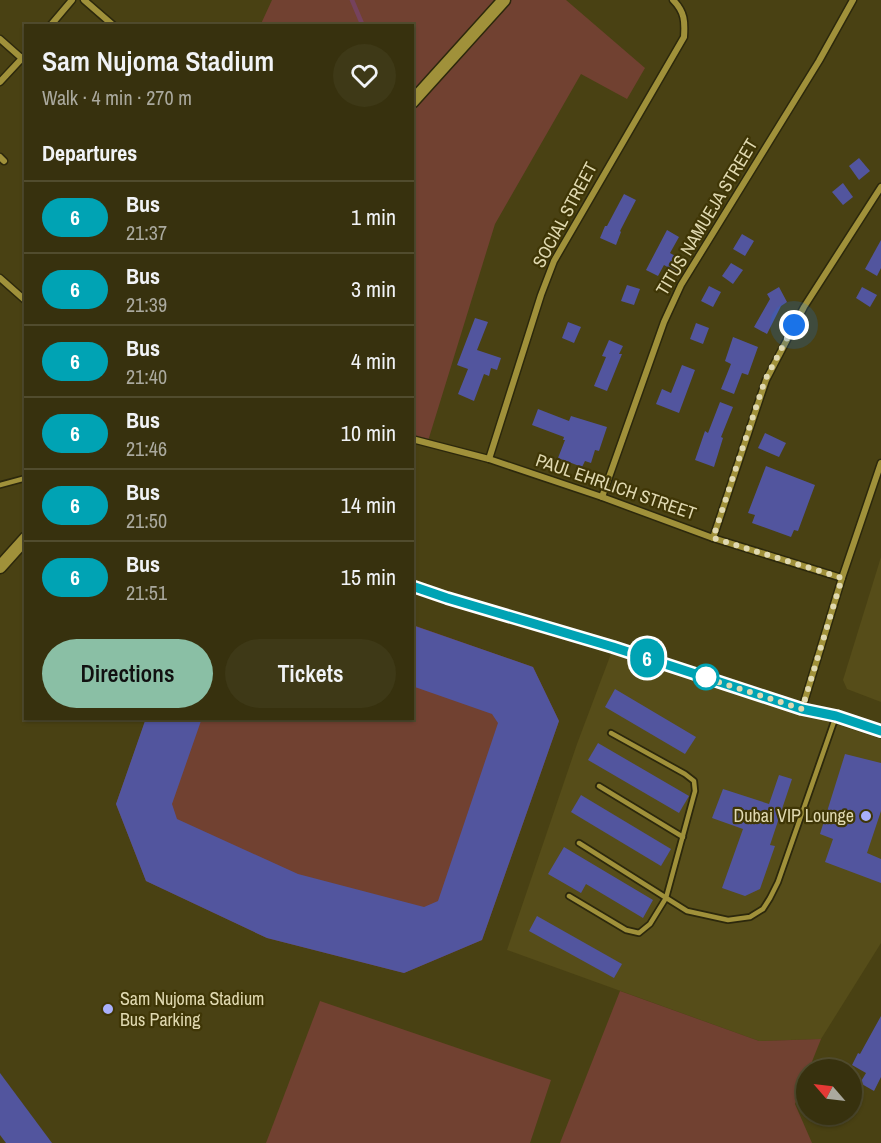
<!DOCTYPE html>
<html lang="en">
<head>
<meta charset="utf-8">
<style>
  :root { --surface:#37310e; --page:#3e3917; --text:#f1f3f6; --muted:#aaa99e; --line:#514c2e; --accent:#8abfa5 }
  body { margin:0; font-family:"Archivo Narrow",sans-serif; background:var(--page); color:var(--text); height:100vh; display:flex; flex-direction:column; font-size:22px; white-space:nowrap }
  * { box-sizing:border-box; margin:0 }
  p { font-size:20px; color:var(--muted) }
  .icon { flex:none; width:33px; height:33px; fill:none; stroke:currentColor; stroke-width:2; stroke-linecap:round; stroke-linejoin:round }
  .map { position:relative; flex:1; overflow:hidden }
  .sheet { position:absolute; left:24px; top:24px; width:390px; height:696px; display:flex; flex-direction:column; background:var(--surface); border-radius:0px; box-shadow:0 2px 4px #0004,0 0 0 2px var(--line) }
  .sheet>* { flex:none }
  .badge { padding:0 12px; border-radius:20px; font-size:21px; line-height:39px }
  .needle { width:39px; rotate:298deg }
  .tools { position:absolute; left:796px; top:1059px; display:grid; gap:12px }
  .tools a { display:grid; place-items:center; width:66px; height:66px; border-radius:50%; background:var(--surface); box-shadow:0 2px 4px #0004,0 0 0 2px var(--line); font-size:30px }
  .you { position:absolute; width:30px; height:30px; margin:-15px; border:4px solid #fff; border-radius:50%; background:#1a73e8; box-shadow:0 0 0 9px #1a73e833 }
  .map>.badge { position:absolute; translate:-50% -50%; box-shadow:0 0 0 3px #fff }
  h2 { padding:0 18px; font-size:22px; line-height:54px }
  .round { display:grid; place-items:center; flex:none; width:63px; height:63px; border-radius:32px; background:var(--page) }
  .headline { display:flex; align-items:center; justify-content:space-between; height:102px; padding:0 18px }
  h1 { font-size:28px; font-weight:600; line-height:45px }
  .primary-button { display:flex; gap:12px; margin-top:auto; padding:12px 18px }
  .primary-button a { flex:1; height:69px; border-radius:36px; background:var(--accent); color:#111; font-size:24px; font-weight:600; line-height:69px; text-align:center }
  .primary-button a+a { background:var(--page); color:var(--text) }
  ul { padding:0; list-style:none }
  li { display:flex; align-items:center; gap:18px; height:72px; padding:0 18px; border-top:2px solid var(--line) }
  li div { flex:1 }
  li b { display:block; font-size:22px }
  li em { font-style:normal }
  li .badge { min-width:66px; font-weight:700; text-align:center }
  .map>svg:first-child { display:block }
  .built { fill:#564d19 }
  .green { fill:#714131 }
  .lines { fill:none; stroke-linecap:round; stroke-linejoin:round }
  .stream { stroke:#75425d; stroke-width:4.5 }
  .building { fill:#52559e }
  .lane-casing { stroke:#2c280c; stroke-width:8 }
  .street-casing { stroke:#2c280c; stroke-width:9 }
  .secondary-casing { stroke:#2c280c; stroke-width:15 }
  .lane { stroke:#a0913a; stroke-width:4.5 }
  .street { stroke:#a0913a; stroke-width:6 }
  .secondary { stroke:#a0913a; stroke-width:12 }
  .line-casing { stroke:#fff; stroke-width:14 }
  .line { stroke:#00a3b4; stroke-width:9 }
  .walk { stroke:#e0d9b1; stroke-width:6; stroke-dasharray:0 10.8 }
  .stop-dot { fill:#fff; stroke:#00a3b4; stroke-width:3 }
  .poi-dot { fill:#a9b0fc; stroke:#3f3606; stroke-width:2 }
  .labels { text-anchor:middle; stroke-width:4.5; stroke-linejoin:round; paint-order:stroke }
  .street-label { font-size:18px; fill:#e0d9b1; stroke:#3f3606 }
  .poi-label { font-size:18px; fill:#e0d9b1; stroke:#3f3606; text-anchor:end }
</style>
</head>
<body>
<div class="map">
<svg width="881" height="1143" viewBox="0 0 881 1143">
  <rect width="100%" height="100%" fill="#494113"/>
  <g class="built">
    <polygon points="881,557 881,702 847,689 843,680"/>
    <polygon points="612,651 881,739 881,943 821,1039 759,1041 507,950 577,744"/>
  </g>
  <g class="green">
    <polygon points="272,0 566,0 645,68 627,99 581,74 495,224 428,441 412,437 412,26 260,26"/>
    <polygon points="413,625 533,667 559,721 482,940 404,973 267,938 146,881 116,804 146,719 412,718"/>
    <polygon points="620,991 759,1041 821,1039 809,1069 807,1070 807,1075 795,1104 812,1143 560,1143"/>
    <polygon points="320,1001 551,1080 530,1143 266,1143"/>
  </g>
  <g class="lines">
    <polyline class="stream" points="352,0 363,26"/>
  </g>
  <g class="building">
    <polygon points="859,158 870,171 859,180 849,166"/>
    <polygon points="843,183 853,197 843,205 832,192"/>
    <polygon points="624,194 636,200 620,231 621,232 616,245 600,238 605,226 607,226"/>
    <polygon points="667,230 679,237 670,253 686,262 680,274 664,265 658,276 646,270"/>
    <polygon points="742,234 754,241 745,256 733,249"/>
    <polygon points="881,240 881,268 877,276 865,269"/>
    <polygon points="731,263 743,270 733,284 722,276"/>
    <polygon points="627,285 640,289 634,305 621,301"/>
    <polygon points="709,286 721,292 713,307 701,301"/>
    <polygon points="779,287 787,302 781,306 767,334 754,327 770,299 767,294"/>
    <polygon points="862,287 877,295 870,307 856,298"/>
    <polygon points="475,318 488,322 477,350 501,358 497,370 491,368 489,376 484,374 474,401 458,394 468,369 457,365"/>
    <polygon points="568,322 581,327 574,343 562,338"/>
    <polygon points="696,323 709,328 703,344 690,339"/>
    <polygon points="733,337 758,347 748,375 742,373 734,394 721,389 731,364 725,361"/>
    <polygon points="609,340 623,346 619,354 622,354 607,391 594,386 606,357 602,356"/>
    <polygon points="682,365 695,370 679,413 656,404 662,389 671,393"/>
    <polygon points="720,402 733,407 721,437 723,438 714,467 695,460 705,431 708,433"/>
    <polygon points="538,409 569,421 571,416 607,427 599,451 595,450 591,463 585,461 582,467 558,458 565,440 563,440 564,437 532,425"/>
    <polygon points="765,433 786,443 779,457 758,448"/>
    <polygon points="766,466 815,485 798,531 794,530 791,537 752,523 755,515 748,513"/>
    <polygon points="412,625 533,667 559,721 482,940 404,973 267,938 146,881 116,804 146,718 202,718 172,804 177,819 298,874 424,907 438,901 498,723 492,714 412,686"/>
    <polygon points="615,689 696,737 685,754 605,707"/>
    <polygon points="598,743 689,796 679,813 588,760"/>
    <polygon points="845,754 881,763 881,811 867,853 881,859 881,883 825,862 833,839 820,834"/>
    <polygon points="779,775 792,779 770,845 775,846 760,889 745,896 722,888 743,829 712,818 723,789 769,804"/>
    <polygon points="581,795 671,849 661,866 571,812"/>
    <polygon points="564,847 653,900 643,918 586,884 581,893 548,874"/>
    <polygon points="537,916 622,964 614,978 529,931"/>
    <polygon points="881,1016 881,1077 874,1091 860,1083 866,1073 852,1065 858,1053 860,1054"/>
    <polygon points="0,1073 52,1143 6,1143 0,1135"/>
  </g>
  <g class="lines">
    <defs>
      <g id="lane">
        <polyline points="0,485 26,478"/>
        <polyline points="599,786 683,837"/>
        <polyline points="579,843 687,911 728,920 750,917 763,909 770,898 778,882 836,716"/>
        <polyline points="569,896 626,930 639,933 650,924 666,898 695,791 694,781 685,774 611,733"/>
      </g>
      <g id="street">
        <polyline points="84,0 114,26"/>
        <polyline points="50,26 72,0"/>
        <polyline points="0,39 26,62"/>
        <polyline points="0,82 26,54"/>
        <polyline points="0,157 4,161"/>
        <polyline points="0,278 26,301"/>
        <polyline points="412,439 489,459 602,497 713,538 842,578"/>
        <path d="M489 459 541 295 554 261 684 37C685 22 685 12 673 0"/>
        <polyline points="602,497 664,322 681,285 819,61 853,0"/>
        <polyline points="713,538 766,380 804,307 881,187"/>
        <polyline points="412,586 447,598 613,647 802,709 836,716 881,731"/>
        <polyline points="802,709 842,578 881,463"/>
      </g>
      <g id="secondary">
        <polyline points="412,102 504,0"/>
        <polyline points="0,567 26,538"/>
      </g>
    </defs>
    <use href="#lane" class="lane-casing"/>
    <use href="#street" class="street-casing"/>
    <use href="#secondary" class="secondary-casing"/>
    <use href="#lane" class="lane"/>
    <use href="#street" class="street"/>
    <use href="#secondary" class="secondary"/>
  </g>
  <g class="lines">
    <defs>
      <polyline id="line" points="412,586 447,598 613,647 802,709 836,716 881,731"/>
    </defs>
    <use href="#line" class="line-casing"/>
    <use href="#line" class="line"/>
    <polyline class="walk" points="706,677 697,675 802,709 842,578 713,538 765,380 794,325"/>
  </g>
  <circle class="stop-dot" cx="706" cy="677" r="12"/>
  <g class="poi-dot">
    <circle cx="866" cy="816" r="6"/>
    <circle cx="108" cy="1009" r="6"/>
  </g>
  <g class="labels">
    <g class="street-label">
      <text transform="translate(565 215) rotate(-62)" y="6">SOCIAL STREET</text>
      <text transform="translate(707 217) rotate(-59)" y="6">TITUS NAMUEJA STREET</text>
      <text transform="translate(616 487) rotate(19)" y="6">PAUL EHRLICH STREET</text>
    </g>
    <g class="poi-label">
      <text x="854" y="822">Dubai VIP Lounge</text>
      <text x="120" y="1005" text-anchor="start">Sam Nujoma Stadium<tspan x="120" dy="21">Bus Parking</tspan></text>
    </g>
  </g>
</svg>
<div class="tools">
<a><svg class="needle" viewBox="-14 -14 28 28"><path d="M0-13l5 13h-10z" fill="#e53935"/><path d="M0 13l5-13h-10z" fill="#aaa99e"/></svg></a>
</div>
<div class="you" style="left:794px;top:325px"></div>
<b class="badge" style="left:647px;top:658px;background:#00a3b4;color:#fff">6</b>
<section class="sheet">
<div class="headline"><div><h1>Sam Nujoma Stadium</h1><p>Walk · 4 min · 270 m</p></div><a class="round"><svg class="icon" aria-label="heart" viewBox="0 0 24 24"><path d="M12 20l-8-8c-3-5 5-10 8-4 3-6 11-1 8 4z"/></svg></a></div>
<h2>Departures</h2>
<ul>
<li><span class="badge" style="background:#00a3b4;color:#fff">6</span><div><b>Bus</b><p>21:37</p></div><em>1 min</em></li>
<li><span class="badge" style="background:#00a3b4;color:#fff">6</span><div><b>Bus</b><p>21:39</p></div><em>3 min</em></li>
<li><span class="badge" style="background:#00a3b4;color:#fff">6</span><div><b>Bus</b><p>21:40</p></div><em>4 min</em></li>
<li><span class="badge" style="background:#00a3b4;color:#fff">6</span><div><b>Bus</b><p>21:46</p></div><em>10 min</em></li>
<li><span class="badge" style="background:#00a3b4;color:#fff">6</span><div><b>Bus</b><p>21:50</p></div><em>14 min</em></li>
<li><span class="badge" style="background:#00a3b4;color:#fff">6</span><div><b>Bus</b><p>21:51</p></div><em>15 min</em></li>
</ul>
<div class="primary-button"><a>Directions</a><a>Tickets</a></div>
</section>
</div>
</body>
</html>
